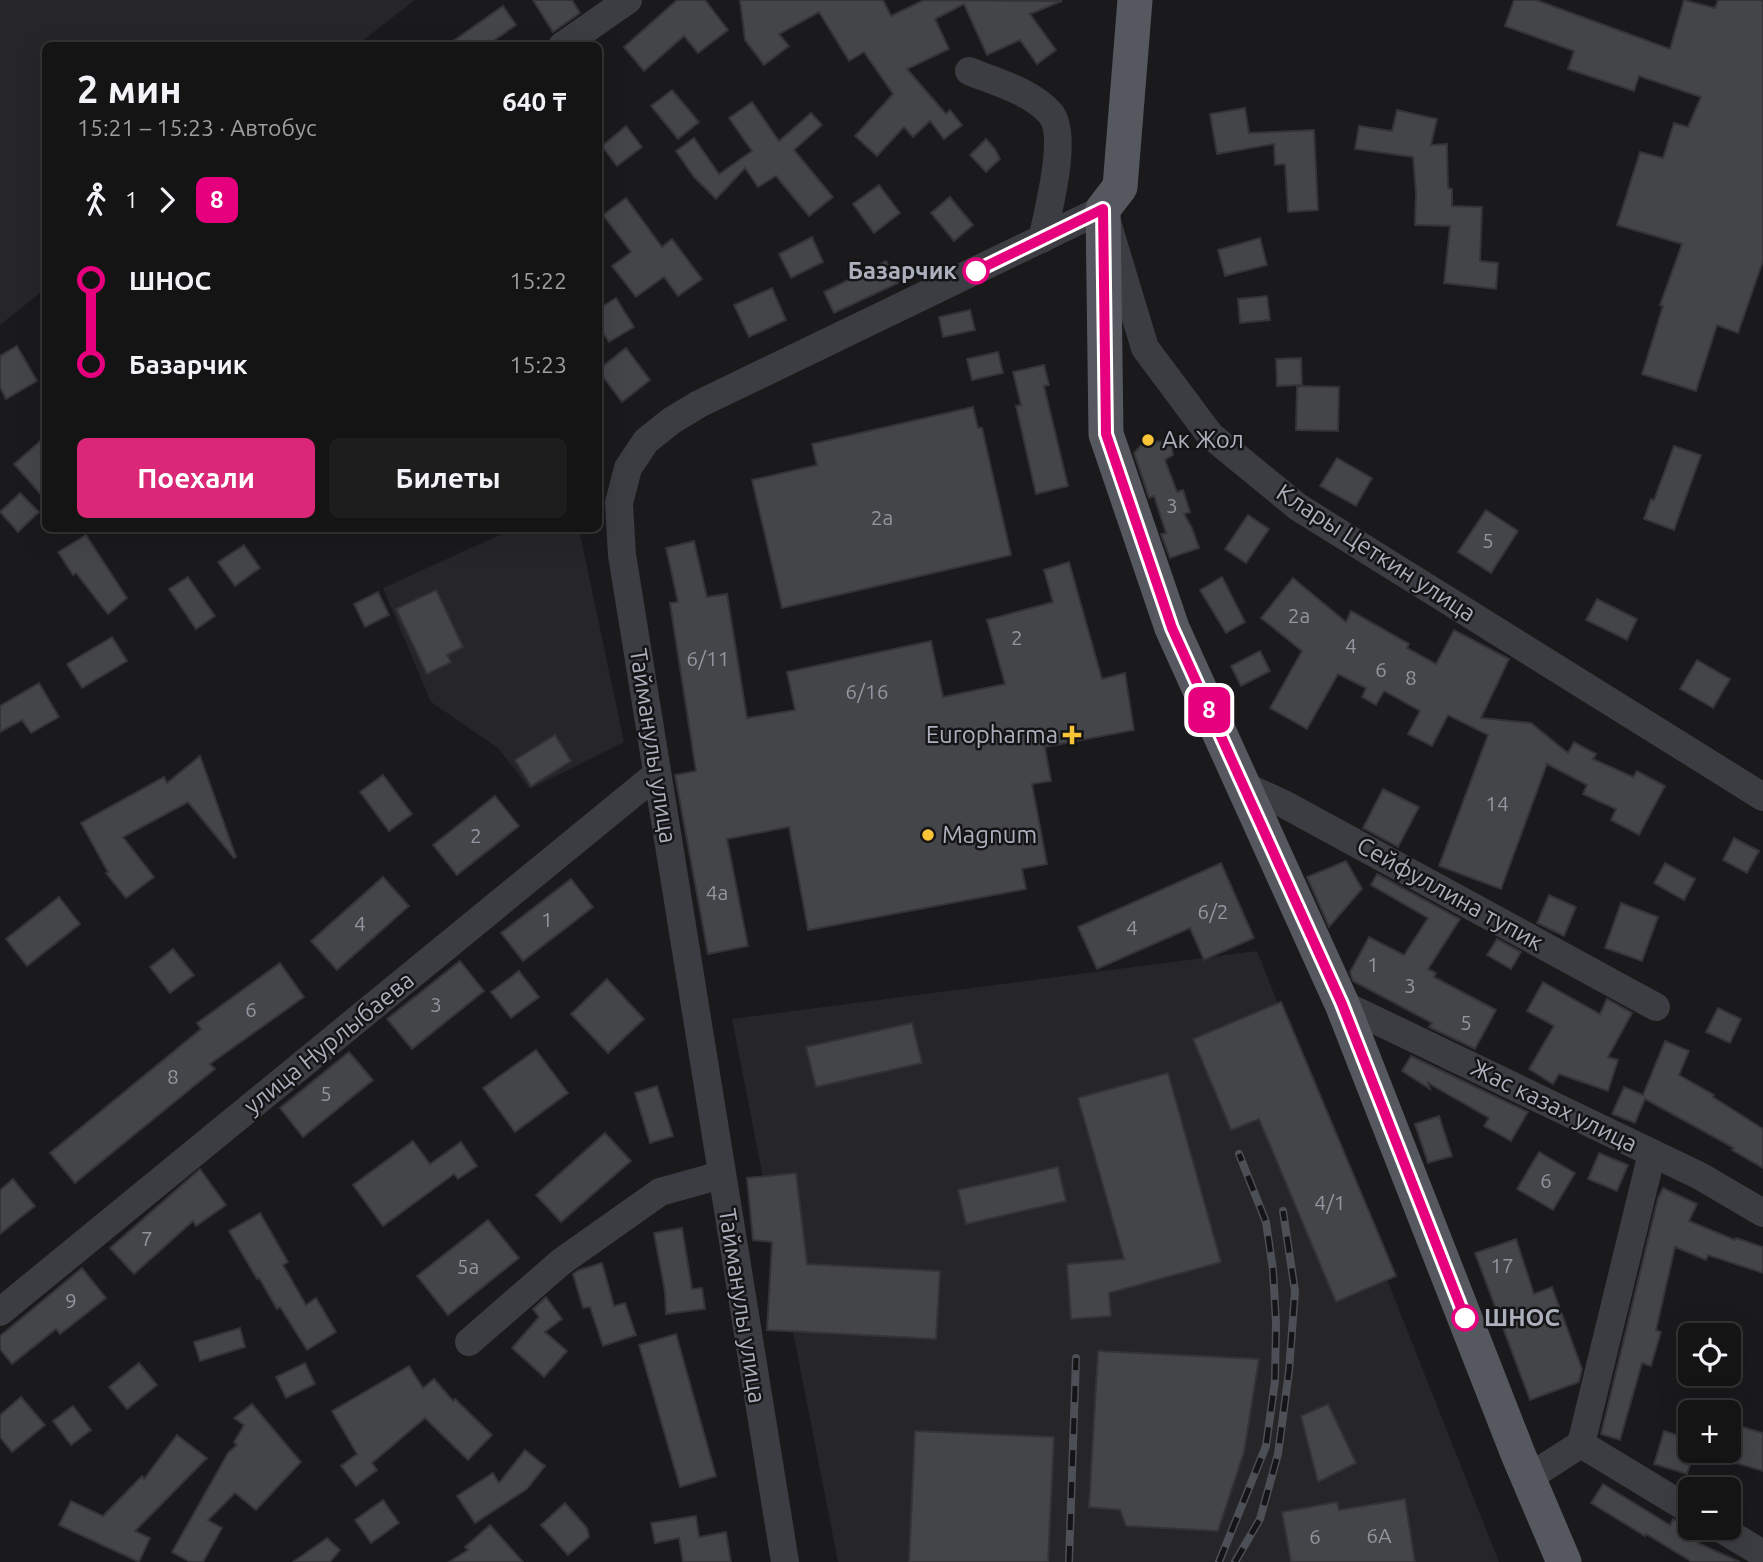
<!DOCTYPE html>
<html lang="ru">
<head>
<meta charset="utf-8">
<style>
  :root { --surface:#141415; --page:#1d1d1e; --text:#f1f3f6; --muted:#9d9ea0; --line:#333334; --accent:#db2777 }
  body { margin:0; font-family:Ubuntu,sans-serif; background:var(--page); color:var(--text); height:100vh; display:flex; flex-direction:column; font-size:26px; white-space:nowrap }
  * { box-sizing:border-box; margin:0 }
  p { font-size:23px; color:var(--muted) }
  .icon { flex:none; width:38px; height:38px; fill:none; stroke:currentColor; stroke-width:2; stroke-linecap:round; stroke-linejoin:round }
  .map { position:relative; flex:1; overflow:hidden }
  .panel { position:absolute; left:42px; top:42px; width:560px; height:490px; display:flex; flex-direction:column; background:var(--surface); border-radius:10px; box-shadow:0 7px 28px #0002,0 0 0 2px var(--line) }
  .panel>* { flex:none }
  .badge { padding:0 14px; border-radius:10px; font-size:24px; line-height:46px }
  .controls { position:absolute; left:1678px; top:1323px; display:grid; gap:14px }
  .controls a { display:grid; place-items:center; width:63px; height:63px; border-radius:10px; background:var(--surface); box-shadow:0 7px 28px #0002,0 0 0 2px var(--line); font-size:35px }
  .map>.badge { position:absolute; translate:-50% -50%; box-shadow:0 0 0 4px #fff }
  .legs { display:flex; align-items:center; gap:10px; height:77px; padding:0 35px; font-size:23px }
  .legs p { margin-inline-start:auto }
  .overview { display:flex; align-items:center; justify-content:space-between; height:119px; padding:0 35px }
  h1 { font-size:38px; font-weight:700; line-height:52px }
  .primary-button { display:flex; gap:14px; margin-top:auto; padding:14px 35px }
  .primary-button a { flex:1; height:80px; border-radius:10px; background:var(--accent); color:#fff; font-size:28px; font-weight:700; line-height:80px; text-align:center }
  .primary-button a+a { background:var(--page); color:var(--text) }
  ul { padding:0 35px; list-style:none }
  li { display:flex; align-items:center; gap:24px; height:84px; font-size:26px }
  li i { display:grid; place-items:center; width:10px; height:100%; margin:0 9px; background:currentColor }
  li i::after { content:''; width:18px; height:18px; margin:-9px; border:5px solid; border-radius:50%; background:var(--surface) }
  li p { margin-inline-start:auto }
  li:first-child i { background:linear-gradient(#0000 50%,currentColor 0) }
  li:last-child i { background:linear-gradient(currentColor 50%,#0000 0) }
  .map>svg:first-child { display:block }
  .built { fill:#262629 }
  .building { fill:#444549; stroke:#343438; stroke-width:2 }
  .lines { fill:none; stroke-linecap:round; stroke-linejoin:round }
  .minor { stroke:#3c3d43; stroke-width:28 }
  .major { stroke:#565860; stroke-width:35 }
  .rail-casing { stroke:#4d4f56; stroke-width:8 }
  .rail { stroke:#151517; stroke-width:5; stroke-dasharray:16; stroke-linecap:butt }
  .line-1-casing { stroke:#fff; stroke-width:16 }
  .line-1 { stroke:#e6007e; stroke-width:10 }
  .stop-1-dot { fill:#fff; stroke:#e6007e; stroke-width:3.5 }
  .poi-dot { fill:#f9c435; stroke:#151517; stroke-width:2.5 }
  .labels { text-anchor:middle; stroke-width:5; stroke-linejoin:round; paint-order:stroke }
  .number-label { font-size:21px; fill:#92959f }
  .stop-label { font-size:24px; font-weight:bold; fill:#acb0bc; stroke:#151517; text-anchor:end }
  .poi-label { font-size:24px; fill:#acb0bc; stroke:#151517; text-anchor:start }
  .street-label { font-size:24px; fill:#acb0bc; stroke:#151517 }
</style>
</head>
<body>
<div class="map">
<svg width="1763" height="1562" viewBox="0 0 1763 1562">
  <rect width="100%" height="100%" fill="#1a1a1c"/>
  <g class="built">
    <polygon points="0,0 415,0 357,45 46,46 45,289 0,325"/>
    <polygon points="513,529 579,529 624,742 530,789 498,748 431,702 383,588"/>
    <polygon points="1257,951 1499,1562 838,1562 732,1019"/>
  </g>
  <g class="building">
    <polygon points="533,0 572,0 580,13 553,32"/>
    <polygon points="677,0 705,0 728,30 698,53 684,36 644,71 624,47"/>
    <polygon points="740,0 883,0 891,16 924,0 1062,1 1030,14 1056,50 1037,64 1020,40 987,55 964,4 935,19 949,49 907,69 946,114 950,110 962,125 944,139 930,121 913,137 904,127 877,156 855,136 893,94 864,52 849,61 819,12 779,34 789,46 764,65 745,40"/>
    <polygon points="1514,0 1536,0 1670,49 1684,0 1715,8 1718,0 1763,0 1763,261 1738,333 1717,325 1696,391 1642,374 1663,306 1660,305 1682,244 1617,225 1640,152 1663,158 1674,123 1688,127 1701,97 1639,76 1634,91 1568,69 1574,51 1505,26"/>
    <polygon points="503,6 516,25 486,46 446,46"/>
    <polygon points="672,90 699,122 678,139 651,106"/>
    <polygon points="752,102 779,141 811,113 822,125 794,150 833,197 809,216 776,176 758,187 745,168 716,199 694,177 676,151 694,138 719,174 752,151 729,118"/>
    <polygon points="1245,108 1249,133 1314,130 1318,210 1288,212 1285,164 1275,165 1274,144 1217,154 1210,114"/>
    <polygon points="1397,110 1437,119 1431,145 1447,144 1448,188 1452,189 1452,206 1482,207 1480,261 1498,263 1496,289 1444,283 1450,226 1415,225 1416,193 1413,157 1355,149 1359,126 1392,131"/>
    <polygon points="626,126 642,147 617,166 602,146"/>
    <polygon points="986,139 995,149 1000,159 986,172 970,155"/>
    <polygon points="879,185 900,213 874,233 853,204"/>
    <polygon points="950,197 973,225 954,241 931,213"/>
    <polygon points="626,198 662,247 672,239 702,279 678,296 664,277 636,297 612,266 631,252 603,215"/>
    <polygon points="812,237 823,262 791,278 779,254"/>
    <polygon points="1260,238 1267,265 1225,276 1218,250"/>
    <polygon points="886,261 898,283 834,313 824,292"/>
    <polygon points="772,288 786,320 749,337 734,305"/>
    <polygon points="1267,296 1270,320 1240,323 1238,299"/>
    <polygon points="616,298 634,327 609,342 598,324 598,309"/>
    <polygon points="970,310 975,330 943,337 939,317"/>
    <polygon points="17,346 37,381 6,399 0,387 0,356"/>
    <polygon points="626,348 650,380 622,402 598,370"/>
    <polygon points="998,352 1003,373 972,380 967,359"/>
    <polygon points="1301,358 1302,385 1277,386 1276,359"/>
    <polygon points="1044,365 1049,385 1044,386 1068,486 1036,494 1016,406 1021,405 1013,372"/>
    <polygon points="1297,386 1339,387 1338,431 1296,430"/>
    <polygon points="973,407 978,428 982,428 1011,555 782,608 752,480 817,465 812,444"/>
    <polygon points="46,436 46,500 14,464"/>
    <polygon points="1145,441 1171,442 1173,455 1165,460 1177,492 1183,490 1190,512 1184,514 1192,528 1199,548 1170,558 1161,534 1166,533 1154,496 1149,498 1134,453"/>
    <polygon points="1674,446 1701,455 1674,530 1644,519 1651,499 1654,500"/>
    <polygon points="1337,458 1372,478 1356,506 1320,486"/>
    <polygon points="20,493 39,512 18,532 0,512"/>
    <polygon points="1486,510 1518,531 1491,573 1458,552"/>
    <polygon points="1248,515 1269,529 1246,563 1225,549"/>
    <polygon points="86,535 127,598 108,614 76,573 73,575 58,552"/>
    <polygon points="694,541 707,597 727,594 747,718 795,710 787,672 931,641 943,697 1005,684 987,620 1053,602 1044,570 1069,562 1102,679 1125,673 1134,730 1045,747 1051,781 1032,784 1047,864 1022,869 1026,889 808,930 789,827 727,839 748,946 708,954 675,775 696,771 670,603 678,602 666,548"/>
    <polygon points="244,545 260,568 235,586 218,562"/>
    <polygon points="188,577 215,616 196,629 169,589"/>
    <polygon points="1222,577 1245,622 1226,633 1200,590"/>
    <polygon points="1293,578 1346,622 1351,611 1409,644 1407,648 1436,664 1454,630 1509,659 1481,718 1531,723 1568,753 1574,742 1596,754 1593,759 1633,777 1637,771 1665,786 1639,835 1611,820 1616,809 1583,794 1587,785 1547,764 1501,889 1439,866 1488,735 1448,715 1432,746 1408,734 1420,711 1384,691 1376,705 1362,697 1366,688 1338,674 1307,729 1270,708 1302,651 1261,618"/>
    <polygon points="436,590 463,647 447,655 451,662 427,674 396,609"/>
    <polygon points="378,592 389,615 365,627 354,604"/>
    <polygon points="1597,599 1637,619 1627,640 1586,620"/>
    <polygon points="112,637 127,661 82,688 67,664"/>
    <polygon points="1260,651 1270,671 1241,686 1231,666"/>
    <polygon points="1697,660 1730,679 1713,708 1680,689"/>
    <polygon points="39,683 59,717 31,733 22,720 0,732 0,706"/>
    <polygon points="555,735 571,761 531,786 515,760"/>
    <polygon points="200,756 236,857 234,858 188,802 123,837 154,877 126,898 106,873 108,872 81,823 164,777 167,783"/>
    <polygon points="383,775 412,814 389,831 360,792"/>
    <polygon points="1383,789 1419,807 1398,847 1363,828"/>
    <polygon points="495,796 519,826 457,875 433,845"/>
    <polygon points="1734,838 1759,851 1747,873 1723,860"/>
    <polygon points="1346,861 1362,889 1329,927 1307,877"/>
    <polygon points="1221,863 1254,938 1204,960 1190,928 1097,969 1078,927"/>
    <polygon points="1665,863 1695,879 1684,900 1654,883"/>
    <polygon points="1377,874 1460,919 1428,969 1436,973 1434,977 1496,1010 1475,1049 1429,1027 1432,1023 1353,981 1350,972 1369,937 1404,955 1428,918 1371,885"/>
    <polygon points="383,877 409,906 337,970 311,941"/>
    <polygon points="571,879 593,907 523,961 501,933"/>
    <polygon points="1549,895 1576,907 1564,936 1537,923"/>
    <polygon points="59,897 80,924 27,966 6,939"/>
    <polygon points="1621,903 1658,917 1642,961 1605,948"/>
    <polygon points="1497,939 1521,952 1511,969 1487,955"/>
    <polygon points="173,949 194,975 170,993 150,967"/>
    <polygon points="460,961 484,991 412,1049 387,1019"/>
    <polygon points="280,963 304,997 210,1064 215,1069 75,1183 50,1153 201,1029 197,1023"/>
    <polygon points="519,971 539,997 511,1018 491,992"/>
    <polygon points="607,979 644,1019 608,1053 571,1014"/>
    <polygon points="1543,982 1600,1014 1607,999 1632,1013 1608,1057 1618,1060 1608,1091 1559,1074 1553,1084 1529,1069 1554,1026 1527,1011"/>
    <polygon points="1281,1002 1396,1276 1336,1302 1259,1119 1231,1130 1193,1039"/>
    <polygon points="1718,1008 1741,1019 1730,1043 1706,1032"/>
    <polygon points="912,1023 922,1063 816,1087 806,1047"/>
    <polygon points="1665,1041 1689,1051 1679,1075 1714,1095 1713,1097 1763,1129 1763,1168 1732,1150 1734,1148 1645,1099 1635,1123 1612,1114 1624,1087 1643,1095"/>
    <polygon points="536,1050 568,1093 515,1132 483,1088"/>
    <polygon points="349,1052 373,1080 303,1137 280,1108"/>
    <polygon points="1411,1056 1528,1112 1511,1141 1484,1126 1489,1118 1428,1083 1430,1089 1402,1071"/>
    <polygon points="1168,1073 1221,1262 1109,1293 1111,1316 1071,1319 1067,1264 1124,1259 1078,1098"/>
    <polygon points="657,1086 673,1136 650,1143 635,1093"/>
    <polygon points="1439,1116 1452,1156 1428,1163 1415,1124"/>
    <polygon points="605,1133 631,1161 561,1222 536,1195"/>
    <polygon points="413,1141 430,1164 461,1142 477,1166 458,1179 454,1174 383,1226 353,1185"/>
    <polygon points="1539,1152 1575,1173 1553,1210 1517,1189"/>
    <polygon points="1599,1153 1628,1165 1617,1191 1588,1179"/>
    <polygon points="1058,1167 1066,1201 966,1224 958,1190"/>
    <polygon points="200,1169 226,1205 196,1226 193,1221 134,1274 110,1248"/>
    <polygon points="796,1173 807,1264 940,1271 936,1339 767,1330 772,1242 753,1240 747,1178"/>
    <polygon points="13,1179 35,1206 0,1234 0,1190"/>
    <polygon points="1663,1188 1697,1204 1689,1221 1735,1240 1736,1238 1763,1247 1763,1273 1708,1255 1706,1260 1675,1247 1656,1330 1661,1332 1651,1366 1642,1363 1620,1440 1601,1434 1658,1198"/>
    <polygon points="260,1213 288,1262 283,1265 306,1305 316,1298 336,1332 307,1350 280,1307 277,1309 259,1278 257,1279 229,1231"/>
    <polygon points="488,1220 519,1258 448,1315 417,1276"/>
    <polygon points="682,1228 692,1289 702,1288 705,1309 666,1314 665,1292 654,1233"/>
    <polygon points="1516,1239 1534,1294 1552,1287 1582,1369 1579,1382 1530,1400 1475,1253"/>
    <polygon points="602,1263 614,1306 625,1303 636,1335 603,1346 590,1307 583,1308 573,1274 579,1270"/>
    <polygon points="82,1268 106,1298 60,1334 56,1329 12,1364 0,1349 0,1336"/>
    <polygon points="546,1297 562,1319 545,1332 567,1351 544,1377 512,1348 539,1317 533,1309"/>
    <polygon points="240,1328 245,1347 200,1361 194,1342"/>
    <polygon points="676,1334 716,1476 680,1487 639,1345"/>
    <polygon points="1098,1351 1259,1359 1244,1452 1218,1531 1126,1526 1120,1510 1089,1507"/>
    <polygon points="139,1363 157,1385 127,1409 109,1387"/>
    <polygon points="305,1363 315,1384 286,1398 276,1377"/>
    <polygon points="409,1366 423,1388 434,1379 453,1401 455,1399 492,1435 468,1460 425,1418 372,1463 377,1470 356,1486 341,1466 357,1454 332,1411"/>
    <polygon points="21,1397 45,1425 12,1452 0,1437 0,1415"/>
    <polygon points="252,1404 301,1462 256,1510 235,1493 208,1520 222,1528 203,1562 190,1562 172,1552 228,1453 237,1445 234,1442 244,1425 234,1418"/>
    <polygon points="1328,1404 1356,1463 1318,1482 1301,1416"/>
    <polygon points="73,1406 91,1430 71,1445 53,1421"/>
    <polygon points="1729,1423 1763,1433 1763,1471 1729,1461"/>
    <polygon points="915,1431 1054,1437 1048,1562 909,1562"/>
    <polygon points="1664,1431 1690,1439 1690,1451 1694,1451 1687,1474 1654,1464"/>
    <polygon points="177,1435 207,1458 135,1531 150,1538 139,1562 59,1525 71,1501 103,1516 142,1476 144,1479"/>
    <polygon points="525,1450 545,1466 527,1489 475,1523 457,1496 493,1473 499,1483"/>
    <polygon points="1603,1484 1670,1525 1673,1519 1695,1528 1705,1534 1698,1543 1740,1562 1692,1562 1646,1534 1645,1536 1591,1503"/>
    <polygon points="1405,1499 1415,1562 1291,1562 1282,1512 1337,1502 1339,1510"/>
    <polygon points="383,1500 399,1523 371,1543 355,1520"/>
    <polygon points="565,1503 587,1528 589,1537 568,1555 541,1525"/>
    <polygon points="696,1516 699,1537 726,1532 731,1562 683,1562 679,1538 655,1543 651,1523"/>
    <polygon points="490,1525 523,1562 449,1562 468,1550 465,1547"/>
    <polygon points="327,1538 340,1550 330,1562 293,1562"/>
  </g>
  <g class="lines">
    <g class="minor">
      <polyline points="562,46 628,0"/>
      <path d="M969 71C995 82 1031 91 1050 113 1069 134 1048 212 1042 239"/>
      <polyline points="1242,785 1284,804 1656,1007"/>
      <polyline points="1342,1004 1700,1176 1763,1213"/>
      <polyline points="0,1312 657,774"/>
      <polyline points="469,1342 561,1262 660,1192 721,1175"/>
      <polyline points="1581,1444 1652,1153"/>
      <polyline points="1528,1478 1581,1444 1690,1510"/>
      <polyline points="1720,1528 1763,1554"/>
      <polyline points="785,1562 622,555 619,503 628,468 646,441 671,421 699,404 1103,209 1145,348 1210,435 1298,507 1763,797"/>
    </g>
    <polyline class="major" points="1135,0 1120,187 1103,209 1106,434 1172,628 1342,1004 1518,1454 1564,1562"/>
    <defs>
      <g id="rail">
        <polyline points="1069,1562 1076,1358"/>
        <polyline points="1219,1562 1266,1446 1275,1381 1276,1323 1273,1270 1266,1222 1239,1154"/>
        <polyline points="1235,1562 1260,1519 1278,1454 1289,1371 1295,1291 1283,1211"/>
      </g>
    </defs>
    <use href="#rail" class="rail-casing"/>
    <use href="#rail" class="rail"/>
  </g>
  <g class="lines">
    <defs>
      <polyline id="line-1" points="976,271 1103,209 1106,434 1172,628 1342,1004 1465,1318"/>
    </defs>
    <use href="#line-1" class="line-1-casing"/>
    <use href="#line-1" class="line-1"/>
  </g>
  <g class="stop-1-dot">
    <circle cx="976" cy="271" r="12"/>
    <circle cx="1465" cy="1318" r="12"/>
  </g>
  <g class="poi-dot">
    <circle cx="1148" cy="440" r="7"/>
    <path d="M1068.5 724.5h7v7h7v7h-7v7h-7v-7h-7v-7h7z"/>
    <circle cx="928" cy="835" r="7"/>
  </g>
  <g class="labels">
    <g class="number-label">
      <text x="1172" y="513">3</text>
      <text x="882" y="525">2а</text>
      <text x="1488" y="548">5</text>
      <text x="1299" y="623">2а</text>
      <text x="1017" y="645">2</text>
      <text x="1351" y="653">4</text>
      <text x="708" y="666">6/11</text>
      <text x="1381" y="677">6</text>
      <text x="1411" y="685">8</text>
      <text x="867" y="699">6/16</text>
      <text x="1497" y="811">14</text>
      <text x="476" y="843">2</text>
      <text x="717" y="900">4а</text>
      <text x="1213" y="919">6/2</text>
      <text x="547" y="927">1</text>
      <text x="360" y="931">4</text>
      <text x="1132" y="935">4</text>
      <text x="1373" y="972">1</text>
      <text x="1410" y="993">3</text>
      <text x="436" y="1012">3</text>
      <text x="251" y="1017">6</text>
      <text x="1466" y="1030">5</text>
      <text x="173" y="1084">8</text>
      <text x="326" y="1101">5</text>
      <text x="1546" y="1188">6</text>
      <text x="1330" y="1210">4/1</text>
      <text x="147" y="1246">7</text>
      <text x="1502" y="1273">17</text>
      <text x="468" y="1274">5а</text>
      <text x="71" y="1308">9</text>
      <text x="1379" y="1543">6А</text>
      <text x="1315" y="1544">6</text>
    </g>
    <g class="stop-label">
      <text x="957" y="279">Базарчик</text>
      <text x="1484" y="1326" text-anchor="start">ШНОС</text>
    </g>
    <g class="poi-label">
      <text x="1162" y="448">Ак Жол</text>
      <text x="1058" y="743" text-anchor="end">Europharma</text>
      <text x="942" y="843">Magnum</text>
    </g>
    <g class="street-label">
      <text transform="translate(1376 553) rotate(33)" y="8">Клары Цеткин улица</text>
      <text transform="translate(653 746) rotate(81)" y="8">Тайманулы улица</text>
      <text transform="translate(1450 894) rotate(29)" y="8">Сейфуллина тупик</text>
      <text transform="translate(329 1043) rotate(-39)" y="8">улица Нурлыбаева</text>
      <text transform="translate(1554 1106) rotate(26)" y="8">Жас казах улица</text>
      <text transform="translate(742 1306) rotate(81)" y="8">Тайманулы улица</text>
    </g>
  </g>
</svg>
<div class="controls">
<a><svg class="icon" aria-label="locate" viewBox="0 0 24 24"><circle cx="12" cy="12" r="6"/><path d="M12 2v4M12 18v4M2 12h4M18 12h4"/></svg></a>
<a>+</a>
<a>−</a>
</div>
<b class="badge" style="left:1209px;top:710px;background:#e6007e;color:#fff">8</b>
<section class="panel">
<div class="overview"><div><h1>2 мин</h1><p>15:21 – 15:23 · Автобус</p></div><b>640 ₸</b></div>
<div class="legs"><svg class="icon" aria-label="walk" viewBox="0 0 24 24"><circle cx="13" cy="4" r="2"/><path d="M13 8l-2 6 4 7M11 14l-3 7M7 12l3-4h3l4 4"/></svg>1<svg class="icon" aria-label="forward" viewBox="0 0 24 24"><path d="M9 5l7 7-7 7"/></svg><b class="badge" style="background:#e6007e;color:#fff">8</b></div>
<ul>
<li><i style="color:#e6007e"></i><b>ШНОС</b><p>15:22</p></li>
<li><i style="color:#e6007e"></i><b>Базарчик</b><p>15:23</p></li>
</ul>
<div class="primary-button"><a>Поехали</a><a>Билеты</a></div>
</section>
</div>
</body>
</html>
